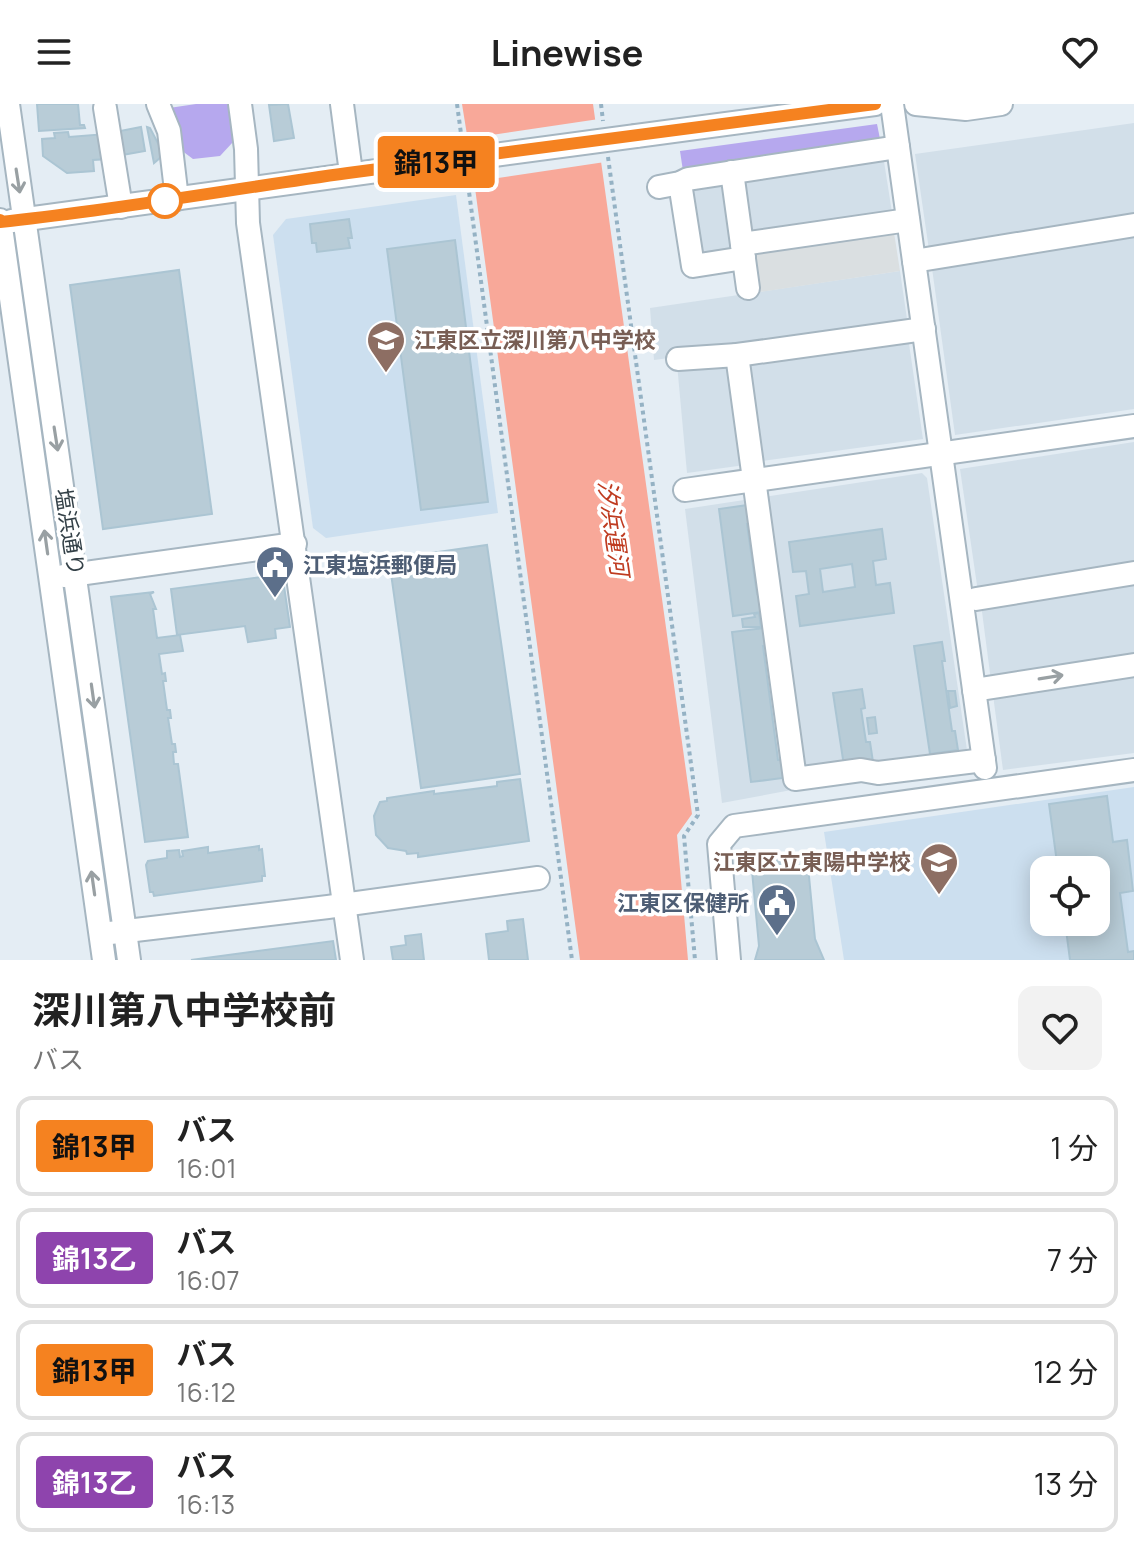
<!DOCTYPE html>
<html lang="ja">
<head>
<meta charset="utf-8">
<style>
  :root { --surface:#fff; --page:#f2f2f2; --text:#222; --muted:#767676; --line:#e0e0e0 }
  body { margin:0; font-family:Manrope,"Noto Sans JP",sans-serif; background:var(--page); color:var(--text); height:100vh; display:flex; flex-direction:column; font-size:30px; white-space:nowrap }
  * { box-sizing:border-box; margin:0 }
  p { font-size:26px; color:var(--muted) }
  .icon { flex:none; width:44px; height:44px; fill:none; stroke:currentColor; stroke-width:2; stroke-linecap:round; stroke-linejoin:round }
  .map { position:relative; height:856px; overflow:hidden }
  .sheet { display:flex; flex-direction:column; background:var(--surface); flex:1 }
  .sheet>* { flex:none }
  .badge { padding:0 16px; border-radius:6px; font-size:28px; line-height:52px }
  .controls { position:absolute; left:1030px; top:752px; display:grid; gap:16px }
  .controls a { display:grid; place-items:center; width:80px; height:80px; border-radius:16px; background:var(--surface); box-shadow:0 4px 20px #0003; font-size:40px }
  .map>.badge { position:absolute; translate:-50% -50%; box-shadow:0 0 0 4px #fff }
  .round { display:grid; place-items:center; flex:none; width:84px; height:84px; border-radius:16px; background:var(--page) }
  .summary { display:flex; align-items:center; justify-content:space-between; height:136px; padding:0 32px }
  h1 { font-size:38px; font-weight:700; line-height:60px }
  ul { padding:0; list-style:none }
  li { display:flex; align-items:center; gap:24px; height:100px; margin:0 16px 12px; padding:0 16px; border:4px solid var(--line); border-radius:16px }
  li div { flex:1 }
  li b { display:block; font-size:30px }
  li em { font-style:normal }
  li .badge { min-width:88px; font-weight:700; text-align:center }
  header { display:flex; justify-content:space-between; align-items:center; height:104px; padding:0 32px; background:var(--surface); font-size:36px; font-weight:700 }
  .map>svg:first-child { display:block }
  .residential { fill:#d2dfe9 }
  .education { fill:#ccdfef; fill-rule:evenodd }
  .green { fill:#b6a8ee }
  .parking { fill:#dadfe1 }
  .water { fill:#f8a899 }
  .pier { fill:#e4edf4 }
  .building { fill:#b8ccd7; stroke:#abc5d3; stroke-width:2; fill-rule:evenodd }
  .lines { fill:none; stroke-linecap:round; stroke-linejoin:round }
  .minor-casing { stroke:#a6b6c1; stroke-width:26 }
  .path { stroke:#95b2c4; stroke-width:4; stroke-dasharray:4 4; stroke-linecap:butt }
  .minor { stroke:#fff; stroke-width:22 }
  .minor-bridge-casing { stroke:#a6b6c1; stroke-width:26; stroke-linecap:butt }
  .minor-bridge { stroke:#fff; stroke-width:22 }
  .oneway { stroke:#99a0a3 }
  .line-casing { stroke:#fff; stroke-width:18 }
  .line { stroke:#f58220; stroke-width:12 }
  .stop-dot { fill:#fff; stroke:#f58220; stroke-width:4 }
  .labels { text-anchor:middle; stroke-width:7; stroke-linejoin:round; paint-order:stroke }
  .education-label { font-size:22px; font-weight:bold; fill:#785e54; stroke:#fff; text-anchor:start }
  .street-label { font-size:22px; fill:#334047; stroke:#fff }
  .service-label { font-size:22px; font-weight:bold; fill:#4e5e75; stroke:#fff; text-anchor:start }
  .water-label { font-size:24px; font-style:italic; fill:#bf3b20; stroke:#fff }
</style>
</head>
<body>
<header><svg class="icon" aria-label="menu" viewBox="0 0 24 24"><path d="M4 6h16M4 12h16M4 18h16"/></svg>Linewise<svg class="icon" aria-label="heart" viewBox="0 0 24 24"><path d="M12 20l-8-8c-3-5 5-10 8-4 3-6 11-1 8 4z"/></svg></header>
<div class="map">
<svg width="1134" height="856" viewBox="0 0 1134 856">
  <rect width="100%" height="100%" fill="#e4edf4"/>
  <g class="residential">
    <polygon points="1134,19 1134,116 929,146 915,50"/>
    <polygon points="883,51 893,115 747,135 740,80 746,73"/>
    <polygon points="724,78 737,150 695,159 684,84"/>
    <polygon points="1134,129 1134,305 955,331 931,157"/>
    <polygon points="900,167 908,222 654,256 650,204"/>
    <polygon points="908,233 923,335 754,358 742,257"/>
    <polygon points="733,254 745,361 687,369 677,260"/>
    <polygon points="1134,338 1134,465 978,488 960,365"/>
    <polygon points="922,369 927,374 968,653 722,699 685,405"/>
    <polygon points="1134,473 1134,555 991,577 981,500"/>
    <polygon points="1134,569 1134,649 1003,666 993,591"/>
  </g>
  <g class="education">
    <polygon points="456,91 498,409 326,434 313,424 273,131 286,115"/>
    <path d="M1134 683V856H844L824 728ZM1044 766H1096V818H1044Z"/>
  </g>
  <g class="green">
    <polygon points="196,0 228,0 233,38 220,52 193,55 181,46 169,4"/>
    <polygon points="877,20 880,35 683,67 680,47"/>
    <polygon points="25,179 61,438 57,439 20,180"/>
    <polygon points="73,529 107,777 102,778 68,530"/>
  </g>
  <polygon class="parking" points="893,122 900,167 753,189 749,145"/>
  <polygon class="water" points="462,0 593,0 692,710 677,731 688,856 580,856 475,84 471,81 462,82 456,35 464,34 467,31"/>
  <polygon class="pier" points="599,15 605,58 464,79 458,36"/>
  <g class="building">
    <polygon points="37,0 78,0 80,21 84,21 85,24 39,27"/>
    <polygon points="288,0 294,34 274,37 269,1"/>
    <polygon points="141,23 145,47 122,51 120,27"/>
    <polygon points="147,23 150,24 161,45 161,53 154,59"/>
    <polygon points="68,28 69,33 106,30 108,55 93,56 94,67 67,69 43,52 42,35 55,34 54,29"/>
    <polygon points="349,115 352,134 348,134 350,144 317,148 316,139 312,139 310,120"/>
    <polygon points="455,136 488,398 421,406 387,145"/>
    <polygon points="179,166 212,410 103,425 70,181"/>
    <polygon points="748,401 750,420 747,420 757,490 760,489 762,508 733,512 719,405"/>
    <path d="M882 425 886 455 873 457 876 481 890 479 894 509 800 522 796 492 809 490 806 467 793 468 789 438ZM852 460 855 483 823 488 820 465Z"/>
    <polygon points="487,441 520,670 421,684 389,455"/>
    <polygon points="277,471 283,475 290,523 275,525 276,534 248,538 245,522 177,531 171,485"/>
    <polygon points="154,488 150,490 156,505 153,505 157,534 180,531 183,547 159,550 162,570 165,569 166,577 163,577 167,606 170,606 171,614 168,614 172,640 175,640 176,648 173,648 174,660 178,660 188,733 145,738 111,493"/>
    <polygon points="759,509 761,523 743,523 742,515 755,513 754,510"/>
    <polygon points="764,524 766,542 763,542 778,656 781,656 783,674 751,678 732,528"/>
    <polygon points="942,538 945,557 942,557 952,627 955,627 958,646 930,650 914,542"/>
    <polygon points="862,585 865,604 861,605 866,638 870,638 873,658 844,662 833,589"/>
    <polygon points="948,587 955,587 957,602 950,604"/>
    <polygon points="875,613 877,629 869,630 867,614"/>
    <polygon points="520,675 529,737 418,753 418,749 407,750 406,747 388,744 376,731 374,712 380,698 387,697 387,694 434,687 434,690 497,682 497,678"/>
    <polygon points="1107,692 1113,738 1127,736 1133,787 1120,789 1128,848 1134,847 1134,856 1070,856 1065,818 1096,818 1096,766 1058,766 1049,700"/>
    <polygon points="259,742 259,746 262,745 265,772 262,772 262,777 154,792 153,788 150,788 146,761 148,757 167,754 167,747 179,746 180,753 183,752 182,747 208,743 208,749"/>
    <polygon points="779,752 793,755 800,763 808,762 815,835 824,856 755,856 759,842 752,767 757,767 768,754"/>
    <polygon points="523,815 528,856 489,856 486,830 508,827 507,817"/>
    <polygon points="421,830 424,856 393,856 391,843 406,841 405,832"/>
    <polygon points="333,837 336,856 191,856"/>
  </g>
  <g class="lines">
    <defs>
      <g id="minor">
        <polyline points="8,0 129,856"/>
        <polyline points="158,0 169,27 177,95"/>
        <polyline points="240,0 246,45 248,119 352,856"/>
        <polyline points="342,0 351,69"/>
        <polyline points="892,0 985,664"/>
        <polyline points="916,0 966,5 1001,0"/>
        <polyline points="105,4 121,103"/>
        <polyline points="636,32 875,0"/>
        <polyline points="732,68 748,184"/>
        <polyline points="680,79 693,162 744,154"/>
        <polyline points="659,83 680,79 688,75 898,43"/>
        <polyline points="0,116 104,856"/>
        <polyline points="12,117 435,59"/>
        <polyline points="742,140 908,116"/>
        <polyline points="914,157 1134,121"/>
        <polyline points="737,251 795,675 861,666 878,669 984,656"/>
        <polyline points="678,255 737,251 924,225"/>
        <polyline points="685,386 1134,322"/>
        <polyline points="64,472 295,440"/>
        <polyline points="976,495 1134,469"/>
        <polyline points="974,586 1134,561"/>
        <polyline points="110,829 328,803 538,774"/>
        <polyline points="729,856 719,740 734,722 1134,666"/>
      </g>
    </defs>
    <use href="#minor" class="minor-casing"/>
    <g class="path">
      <polyline points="457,0 462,37"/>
      <polyline points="601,0 603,17"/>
      <polyline points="608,53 698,711 684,732 695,856"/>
      <polyline points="467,73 572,856"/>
    </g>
    <use href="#minor" class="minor"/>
    <defs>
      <polyline id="minor-bridge" points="435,59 636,32"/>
    </defs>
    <use href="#minor-bridge" class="minor-bridge-casing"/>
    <use href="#minor-bridge" class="minor-bridge"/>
  </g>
  <defs><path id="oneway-shaft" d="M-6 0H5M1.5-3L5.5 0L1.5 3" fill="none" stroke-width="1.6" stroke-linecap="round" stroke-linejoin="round" transform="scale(2)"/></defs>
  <g class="oneway">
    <use href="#oneway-shaft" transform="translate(18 77) rotate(81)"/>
    <use href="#oneway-shaft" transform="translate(56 335) rotate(81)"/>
    <use href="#oneway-shaft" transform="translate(46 438) rotate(-98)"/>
    <use href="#oneway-shaft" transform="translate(1051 573) rotate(-9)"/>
    <use href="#oneway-shaft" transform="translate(93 592) rotate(82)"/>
    <use href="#oneway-shaft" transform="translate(93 779) rotate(-98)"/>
  </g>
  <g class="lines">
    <defs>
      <path id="line" d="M0 116V118C117 106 232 85 348 69 523 45 699 24 875 0"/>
    </defs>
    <use href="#line" class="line-casing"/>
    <use href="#line" class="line"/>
  </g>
  <defs>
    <symbol id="school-pin" viewBox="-11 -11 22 30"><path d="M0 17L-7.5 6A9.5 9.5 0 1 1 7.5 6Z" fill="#8d6e63" stroke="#fff"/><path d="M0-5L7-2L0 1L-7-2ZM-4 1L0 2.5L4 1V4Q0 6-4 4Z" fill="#fff"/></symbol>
    <symbol id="civic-pin" viewBox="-11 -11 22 30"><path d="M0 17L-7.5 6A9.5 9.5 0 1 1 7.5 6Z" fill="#5c6f8a" stroke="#fff"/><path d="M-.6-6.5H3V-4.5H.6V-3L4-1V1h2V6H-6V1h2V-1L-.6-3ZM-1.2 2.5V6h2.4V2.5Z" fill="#fff"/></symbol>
  </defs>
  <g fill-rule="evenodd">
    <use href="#school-pin" x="364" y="214" width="44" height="60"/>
    <use href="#civic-pin" x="253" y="439" width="44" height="60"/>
    <use href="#school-pin" x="917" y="736" width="44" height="60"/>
    <use href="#civic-pin" x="755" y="777" width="44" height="60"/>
  </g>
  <circle class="stop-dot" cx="165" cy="97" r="16"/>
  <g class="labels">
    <g class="education-label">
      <text x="414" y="244">江東区立深川第八中学校</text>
      <text x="911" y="766" text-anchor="end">江東区立東陽中学校</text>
    </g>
    <g class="street-label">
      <text transform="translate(70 428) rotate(81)" y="8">塩浜通り</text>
    </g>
    <g class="service-label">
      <text x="303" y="469">江東塩浜郵便局</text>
      <text x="749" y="807" text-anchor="end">江東区保健所</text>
    </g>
    <g class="water-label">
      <text transform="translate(613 424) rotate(82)" y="8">汐浜運河</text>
    </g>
  </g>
</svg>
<div class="controls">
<a><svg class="icon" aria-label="locate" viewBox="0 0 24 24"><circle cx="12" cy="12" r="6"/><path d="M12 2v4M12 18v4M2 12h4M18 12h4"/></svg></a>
</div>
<b class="badge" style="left:436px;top:58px;background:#f58220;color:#111">錦13甲</b>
</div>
<section class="sheet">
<div class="summary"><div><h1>深川第八中学校前</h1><p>バス</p></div><a class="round"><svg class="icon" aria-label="heart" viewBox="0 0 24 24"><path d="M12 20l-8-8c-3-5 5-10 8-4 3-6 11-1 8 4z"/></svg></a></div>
<ul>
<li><span class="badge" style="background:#f58220;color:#111">錦13甲</span><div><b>バス</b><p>16:01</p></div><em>1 分</em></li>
<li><span class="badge" style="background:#8e44ad;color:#fff">錦13乙</span><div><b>バス</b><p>16:07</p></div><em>7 分</em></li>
<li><span class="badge" style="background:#f58220;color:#111">錦13甲</span><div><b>バス</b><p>16:12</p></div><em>12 分</em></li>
<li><span class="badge" style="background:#8e44ad;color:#fff">錦13乙</span><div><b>バス</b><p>16:13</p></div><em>13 分</em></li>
</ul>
</section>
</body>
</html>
